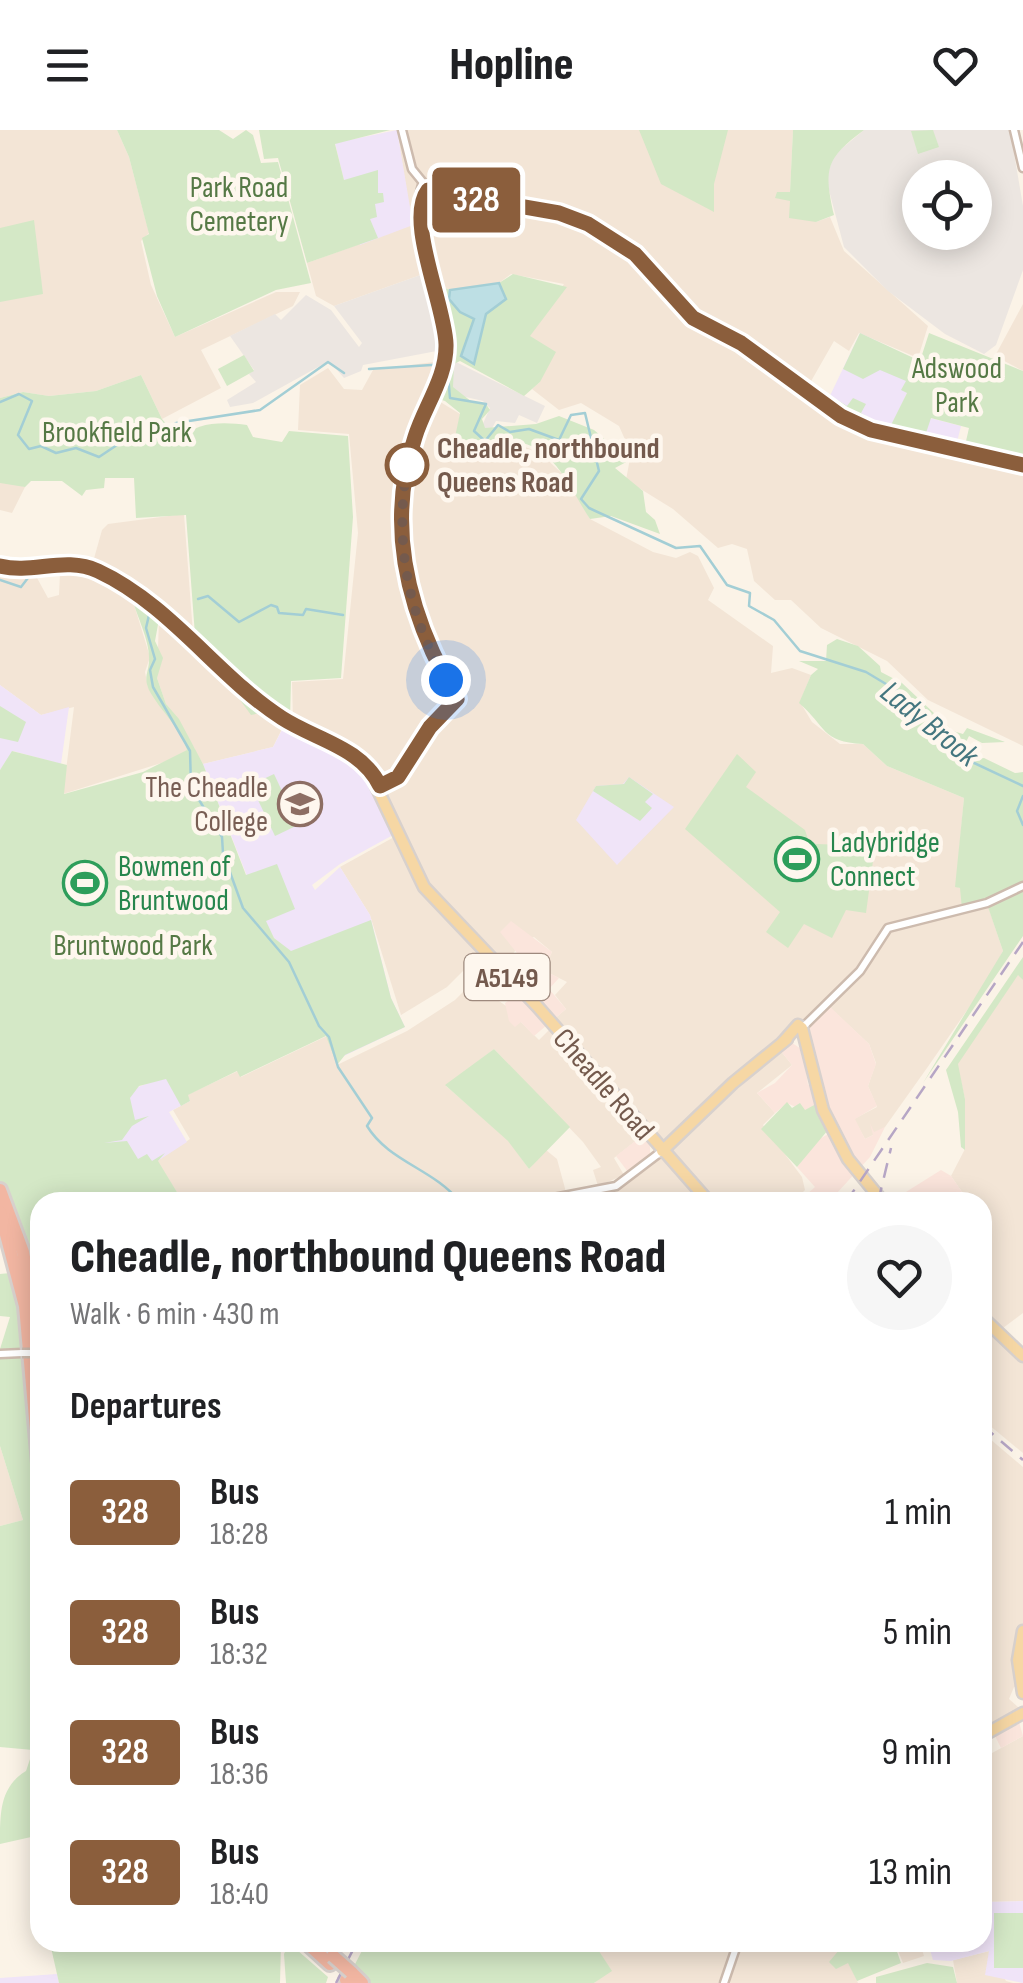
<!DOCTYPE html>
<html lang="en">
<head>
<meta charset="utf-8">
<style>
  :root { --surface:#fff; --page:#f6f6f6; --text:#202124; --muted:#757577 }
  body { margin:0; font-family:"Sofia Sans Condensed",sans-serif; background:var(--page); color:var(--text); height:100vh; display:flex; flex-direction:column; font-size:38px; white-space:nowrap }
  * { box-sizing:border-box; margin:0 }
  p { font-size:32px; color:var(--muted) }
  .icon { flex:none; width:55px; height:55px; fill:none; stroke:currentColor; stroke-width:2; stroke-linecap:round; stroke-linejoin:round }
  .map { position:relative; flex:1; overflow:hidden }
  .side { position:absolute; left:30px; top:1062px; width:962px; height:760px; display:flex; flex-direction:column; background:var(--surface); border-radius:30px; box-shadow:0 5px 25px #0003 }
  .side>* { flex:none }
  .badge { padding:0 20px; border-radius:8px; font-size:35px; line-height:65px }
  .controls { position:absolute; left:902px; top:30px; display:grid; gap:20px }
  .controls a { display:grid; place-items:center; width:90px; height:90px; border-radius:50%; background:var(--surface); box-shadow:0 5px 25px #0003; font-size:50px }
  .you { position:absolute; width:50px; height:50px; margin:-25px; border:8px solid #fff; border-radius:50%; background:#1a73e8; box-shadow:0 0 0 15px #1a73e833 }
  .map>.badge { position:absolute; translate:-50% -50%; box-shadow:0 0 0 5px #fff }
  h2 { padding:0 40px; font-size:38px; line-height:90px }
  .round { display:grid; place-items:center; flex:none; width:105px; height:105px; border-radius:52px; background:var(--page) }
  .head { display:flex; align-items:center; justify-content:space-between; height:170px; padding:0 40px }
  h1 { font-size:48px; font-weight:800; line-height:75px }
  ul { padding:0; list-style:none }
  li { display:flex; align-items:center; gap:30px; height:120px; padding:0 40px }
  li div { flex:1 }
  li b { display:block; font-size:38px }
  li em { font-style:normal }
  li .badge { min-width:110px; font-weight:700; text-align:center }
  header { display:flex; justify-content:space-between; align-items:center; height:130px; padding:0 40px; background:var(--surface); font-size:45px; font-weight:800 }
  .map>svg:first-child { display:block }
  .residential { fill:#f3e5d6 }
  .commercial { fill:#fbe5dc }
  .industrial { fill:#ece6e1; fill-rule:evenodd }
  .education { fill:#f0e4f8 }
  .green { fill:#d4e8c6 }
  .water { fill:#bddfe4; stroke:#a3ced5; stroke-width:2.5 }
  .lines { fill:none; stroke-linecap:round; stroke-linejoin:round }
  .stream { stroke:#a3ced5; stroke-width:2.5 }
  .minor-casing { stroke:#cdbbae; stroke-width:11 }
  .major-casing { stroke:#d8d1cd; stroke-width:15 }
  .highway-casing { stroke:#d8d1cd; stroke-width:18 }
  .minor { stroke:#fff; stroke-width:6 }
  .major { stroke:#f6d7a4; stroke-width:10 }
  .highway { stroke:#f2b6a2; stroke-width:12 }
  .rail { stroke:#b6a6c5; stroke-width:2.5; stroke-dasharray:15 10; stroke-linecap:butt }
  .minor-bridge-casing { stroke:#cdbbae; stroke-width:11; stroke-linecap:butt }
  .highway-bridge-casing { stroke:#d8d1cd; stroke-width:18; stroke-linecap:butt }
  .minor-bridge { stroke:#fff; stroke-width:6 }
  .highway-bridge { stroke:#f2b6a2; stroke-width:12 }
  .line-casing { stroke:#fff; stroke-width:22 }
  .line { stroke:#8b5e3c; stroke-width:15 }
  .walk { stroke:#745a4d; stroke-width:10; stroke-dasharray:0 18 }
  .stop-dot { fill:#fff; stroke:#8b5e3c; stroke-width:5 }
  .labels { text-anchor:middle; stroke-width:9; stroke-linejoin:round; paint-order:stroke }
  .shield { fill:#fef7ee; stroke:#9d897d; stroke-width:2.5 }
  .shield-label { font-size:28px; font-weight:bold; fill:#745a4d }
  .park-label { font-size:30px; fill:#557945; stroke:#fef7ee }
  .stop-label { font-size:30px; font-weight:bold; fill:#745a4d; stroke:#fef7ee; text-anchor:start }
  .education-label { font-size:30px; fill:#785e54; stroke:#fef7ee; text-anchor:end }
  .leisure-label { font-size:30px; fill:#27864d; stroke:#fef7ee; text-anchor:start }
  .street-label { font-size:30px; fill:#745a4d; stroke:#fef7ee }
  .water-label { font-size:32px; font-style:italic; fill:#44767f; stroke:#fef7ee }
</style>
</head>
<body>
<header><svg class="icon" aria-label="menu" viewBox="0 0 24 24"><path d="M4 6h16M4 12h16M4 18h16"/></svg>Hopline<svg class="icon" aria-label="heart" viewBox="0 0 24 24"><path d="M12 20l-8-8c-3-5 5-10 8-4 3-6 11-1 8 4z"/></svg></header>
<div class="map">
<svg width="1023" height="1853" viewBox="0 0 1023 1853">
  <rect width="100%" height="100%" fill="#fbf3e7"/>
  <g class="residential">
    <polygon points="0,0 117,0 129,27 149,103 141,111 151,155 175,207 276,162 300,162 293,176 201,220 221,258 162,289 141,245 96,261 49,266 23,262 0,268"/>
    <polygon points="397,0 793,0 790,63 816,92 830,87 844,121 928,196 918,228 859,203 849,221 834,211 802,267 860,298 916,314 1023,332 1023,616 928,570 887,531 821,498 791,470 775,470 754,451 747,419 732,414 718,418 673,379 626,350 631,323 619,296 581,273 559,280 532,259 540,252 529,206 564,154 511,144 499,153 450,160 435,154 432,144 426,143 334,176 316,166 307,133 412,95"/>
    <polygon points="1023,174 1023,241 995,226"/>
    <polygon points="441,231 429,265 460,284 455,312 479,321 511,312 539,322 569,350 590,389 653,422 676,428 690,422 698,426 714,458 708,470 773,516 771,543 792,538 811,545 800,572 812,592 840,614 863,614 887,636 964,668 956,756 987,773 1003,821 988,850 927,938 885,997 873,1005 865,1009 854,989 877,977 868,956 876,933 869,914 825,873 662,1020 553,890 566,879 555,865 567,852 543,840 552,822 534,807 514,815 515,821 503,836 425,755 373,634 293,591 292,552 343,549 358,403 349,304 298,300 300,255 328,238 344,259 362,260 373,240"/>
    <polygon points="6,351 25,357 12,383 0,380 0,353"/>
    <polygon points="184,384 193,504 93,432 102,400 108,394"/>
    <polygon points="79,441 132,468 150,527 145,542 148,557 174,592 187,619 195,619 166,574 157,548 159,489 286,591 273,617 203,634 196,622 63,664 74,577 41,585 0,555 0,442 36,446 48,468 59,465 60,444"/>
    <polygon points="396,706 421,760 480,824 447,857 401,885 370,785 340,737"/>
    <polygon points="491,834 511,856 499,871 509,878 510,891 515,896 520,891 539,910 551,898 643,1005 614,1028 624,1045 598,1056 593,1040 601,1037 583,1012 494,919 446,956 509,1011 529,1039 546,1020 557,1029 566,1062 520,1072 183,1072 157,1031 190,1009 173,980 190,971 187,965 238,941 241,947 327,906 337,935 407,901 455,870"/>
    <polygon points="1018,844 1023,850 1023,1183 1003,1198 985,1181 992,1146 983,1143 982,1072 969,1072 951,1046 965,1019 965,969 957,934"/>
    <polygon points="780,920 792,935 757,963 775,983 763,995 802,1047 805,1060 793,1072 553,1072 623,1056 672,1019"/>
    <polygon points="982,1192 1023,1232 1023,1323 983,1290"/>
    <polygon points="990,1309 1023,1337 1023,1495 1015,1511 1018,1557 1014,1557 1009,1569 1019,1578 990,1597 983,1582 982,1315"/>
    <polygon points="0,1316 23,1390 0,1396"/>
    <polygon points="1023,1606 1023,1771 983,1772 983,1628"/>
    <polygon points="741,1812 845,1813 841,1816 858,1853 727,1853"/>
    <polygon points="593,1813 734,1813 718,1853 594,1853 611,1840"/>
    <polygon points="895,1813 920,1813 924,1826 903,1833"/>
    <polygon points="990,1821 1006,1851 1013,1853 957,1853 953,1830"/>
  </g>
  <g class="commercial">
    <polygon points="511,791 552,822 543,840 559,848 549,859 566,879 534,906 521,892 515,897 509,891 505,873 519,863 505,838 517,823 500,802"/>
    <polygon points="826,873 869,914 876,934 868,956 877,976 855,989 865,1009 873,1005 870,993 874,1002 885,997 870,1027 836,1064 841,1069 837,1072 798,1072 815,1057 797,1037 816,1011 837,999 823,971 804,981 787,973 775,983 757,963 775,953 792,935 780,920 792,913 803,920 808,955 814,952 810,898"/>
    <polygon points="643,1005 650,1014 650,1026 628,1042 616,1026"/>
    <polygon points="941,1040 951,1046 969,1072 890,1072"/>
    <polygon points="1019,1592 1023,1606 1001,1618 995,1606"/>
  </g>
  <g class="industrial">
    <path d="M864 0H1010L1023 76V140L996 215 984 224 945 204 888 161 844 117 826 49 834 25ZM920 48H975V102H920Z"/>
    <polygon points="426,143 430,171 439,177 442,220 363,235 361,241 344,248 329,231 253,273 230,277 227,270 256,252 249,244 254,240 230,206 275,184 281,190 306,165 331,180 359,217 362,213 334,176"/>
    <polygon points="452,230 545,276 537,293 519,285 515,293 496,291 490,302 481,298 490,278 483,271 453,264"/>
  </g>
  <g class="education">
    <polygon points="397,0 413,95 360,115 335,13"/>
    <polygon points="860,203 921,232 890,300 855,289 827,272"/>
    <polygon points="930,288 961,296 956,316 924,309"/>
    <polygon points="0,555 41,585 69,577 61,634 13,621 0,640"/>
    <polygon points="284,596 356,636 378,667 393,705 340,734 312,755 315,760 340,737 370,785 391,868 405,897 344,926 290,821 274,808 265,791 270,789 252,744 247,746 203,634 273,617"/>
    <polygon points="629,647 674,677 617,735 576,690 596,656 623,654"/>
    <polygon points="175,943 190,971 169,982 187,1012 99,1069 101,971"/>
    <polygon points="1023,1771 1023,1853 985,1845 989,1821 951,1831 933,1830 928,1813 982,1812 983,1772"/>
    <polygon points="57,1844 59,1853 0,1853 0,1848"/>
  </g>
  <g class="green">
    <polygon points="117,0 219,0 233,9 246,0 253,5 261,33 278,32 311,153 276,160 175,207 157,166 142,108 149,104 129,27"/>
    <polygon points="259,0 390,0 335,14 344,50 378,40 378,63 383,63 384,72 375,74 377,87 370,89 378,108 307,133 278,28 264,29"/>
    <polygon points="639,0 728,0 714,54 714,82 661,54"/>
    <path d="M793 0H864C825 29 824 39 834 85L816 92 789 88 790 71 775 68 777 62H790Z"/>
    <polygon points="933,0 939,17 918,24 911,1"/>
    <polygon points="34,90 43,164 0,172 0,98"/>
    <path d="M513 144 567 157 530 206 556 222 540 252 524 266 460 231 454 234 453 257 472 272 486 274 490 280 482 289 485 298 536 294 559 286 594 300 609 313H624L630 318V330L615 338 643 361 646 382 655 390 660 404 611 386 590 389C571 361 551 306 507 313 484 316 477 321 454 312L460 283 445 271 432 267 446 218 435 154 450 160 449 169 460 182 474 188 469 210 478 221 486 184 506 169 499 153Z"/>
    <polygon points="860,203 920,231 929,203 1023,241 1023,331 964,320 969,298 931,288 924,309 875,296 877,291 891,295 907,263 901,260 906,251 880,240 863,249 843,239"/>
    <polygon points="244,225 254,241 227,256 218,239"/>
    <path d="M141 245 162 289 180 310C195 291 224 292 247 295L253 307 282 312 289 301 348 306 353 387 341 548 291 551 290 590 195 505 186 385 136 388 134 348H105L104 358 86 360 82 366 62 351H31L25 357 0 353V268L23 262 49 266 96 261Z"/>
    <polygon points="831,266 847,276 853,268 866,274 861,283 873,290 872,294 827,272"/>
    <path d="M132 468 159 489 155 511 163 528 157 548 166 574 179 589 203 634 246 745 277 734 295 779 266 791 274 808 291 821 371 790 391 868 405 897 345 925 337 935 326 906 240 947 237 941 188 965 190 971 181 976 166 949 139 956 130 968 135 990 149 986 132 996 122 1010 104 1013 127 1011 138 1029 147 1024 152 1031 165 1023 158 1031 183 1072H40V1187L12 1076 0 1051V640L12 621 67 635 64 664 143 642 187 620C179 595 161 582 149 560 143 547 149 542 149 530 150 511 137 487 132 468Z"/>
    <polygon points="179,501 261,578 260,583 251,585 224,548 180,511"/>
    <path d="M837 509 858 516 880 536 881 542 902 553 953 601 963 604 967 598 1005 612 982 613 969 606 963 618 973 630 984 628 1015 643 1023 642V756L962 779 960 758 955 757 964 668 887 636 863 614C821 612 826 596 799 573L811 545 818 539 799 531H826L827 515Z"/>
    <polygon points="0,576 26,592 18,612 0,608"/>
    <polygon points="737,624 756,642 746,657 805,700 808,709 816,714 875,716 866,783 846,780 832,808 804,794 788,818 766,802 780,782 685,699"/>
    <polygon points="274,644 298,695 275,706 251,655"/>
    <polygon points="629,647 653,664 645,672 652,678 640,691 593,661 596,656 624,654"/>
    <polygon points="1023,758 1023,806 923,953 1003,821 988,777"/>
    <polygon points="1023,827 1023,850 1018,845 958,934 965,969 965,1020 961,1017 958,982 946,940"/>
    <polygon points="494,919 570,997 529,1039 508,1011 445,955"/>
    <polygon points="787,972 792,978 800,973 805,980 816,974 828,1000 797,1037 761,999"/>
    <polygon points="0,1096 15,1144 25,1219 0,1219 10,1187 0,1186 0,1144 10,1143"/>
    <path d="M0 1228H28L39 1394 31 1396 39 1397 40 1437V1705L0 1714C0 1682 0 1657 26 1641L33 1620 0 1617V1396L23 1390 0 1316Z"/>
    <rect x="994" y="1783" width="29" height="55"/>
    <polygon points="593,1812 612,1841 594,1853 366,1853 353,1838 366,1813"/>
    <polygon points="50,1813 281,1813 280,1853 59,1853"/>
    <polygon points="289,1813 328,1847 326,1853 286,1853 284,1824"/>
    <polygon points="894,1813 901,1833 857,1851 848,1833 836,1839 829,1832 845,1813"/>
    <polygon points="927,1833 953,1837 957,1853 876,1853 876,1847"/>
  </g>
  <polygon class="water" points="499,153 506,169 486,184 474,234 461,226 474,189 460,182 449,169 450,160"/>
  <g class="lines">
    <g class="stream">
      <polyline points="369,239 447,234 450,268 486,274 474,301 485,311 498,295 510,302 529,299 559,310 571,285 585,283 599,341 581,369 589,378 676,418 700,416 727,455 750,463 749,476 774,490 800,521 866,542 896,560 970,631 1023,656"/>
      <polyline points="0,272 19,264 32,271 18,305 29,319 41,316 56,323 76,318 99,327 120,313 151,307 176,293 260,280 328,232 344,243"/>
      <polyline points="58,441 71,439"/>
      <polyline points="0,450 21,457 31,444 46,443"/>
      <polyline points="198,469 208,466 239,492 271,475 277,477 279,483 303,485 306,479 343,485"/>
      <path d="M141 477 149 485 146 498 155 529 150 540 153 557 190 621 191 657 222 707 223 723 243 778 289 832 319 896 329 907 338 937 372 988 367 996C389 1032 434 1039 460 1072"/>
      <polyline points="1023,666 1017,681 1023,695"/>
    </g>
    <defs>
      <g id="minor">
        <polyline points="402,0 412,39 430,61 559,83 588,93 635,124 693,187 741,213 841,286 871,300 1023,335"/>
        <polyline points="1014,0 1023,38"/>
        <path d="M380 656C402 647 435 591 457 569 410 490 384 396 415 306 425 276 448 245 446 212 443 166 407 98 422 55"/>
        <polyline points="803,897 860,841 888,798 987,773 1023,756"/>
        <polyline points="533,1072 616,1056 662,1021"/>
        <polyline points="0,1224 22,1223"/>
        <polyline points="724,1853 738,1812"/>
      </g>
      <g id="major">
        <polyline points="0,436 76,434 106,445 203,517 267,579 365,633 424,757 537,876 709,1072"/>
        <polyline points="783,912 798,895 802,898 823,980 848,1029 883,1072"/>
        <polyline points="662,1021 733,953 787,909"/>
        <polyline points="982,1187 1023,1226"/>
        <polyline points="1023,1501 1018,1530 1023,1563"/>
        <polyline points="982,1606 1023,1583"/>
      </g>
      <g id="highway">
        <polyline points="0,1060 23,1122 35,1187"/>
        <polyline points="0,1082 25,1176 40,1345"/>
        <polyline points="306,1812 330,1834"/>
        <polyline points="351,1842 362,1853"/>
        <polyline points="346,1850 349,1853"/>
      </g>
    </defs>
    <use href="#minor" class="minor-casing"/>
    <use href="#major" class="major-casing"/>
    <use href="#highway" class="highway-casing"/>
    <use href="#minor" class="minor"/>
    <use href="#major" class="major"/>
    <use href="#highway" class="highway"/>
    <g class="rail">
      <polyline points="846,1072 1023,812"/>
      <polyline points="878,1072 891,1018"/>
      <polyline points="982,1295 1023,1330"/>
      <polyline points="336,1853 357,1812"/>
    </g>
    <defs>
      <polyline id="minor-bridge" points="22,1223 40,1223"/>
      <polyline id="highway-bridge" points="333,1826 351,1842"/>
    </defs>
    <use href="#minor-bridge" class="minor-bridge-casing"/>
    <use href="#highway-bridge" class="highway-bridge-casing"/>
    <use href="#minor-bridge" class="minor-bridge"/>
    <use href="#highway-bridge" class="highway-bridge"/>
  </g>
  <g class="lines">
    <defs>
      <path id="line" d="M0 436C33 444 65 426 98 441 171 475 218 547 282 588 316 610 361 617 380 656L398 647 430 597 457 569C410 489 384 399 415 307 424 277 447 247 446 214 445 175 405 90 428 60L559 83 588 94 635 124 693 188 741 213 841 286 871 300 1023 335"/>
    </defs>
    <use href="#line" class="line-casing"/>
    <use href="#line" class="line"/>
    <path class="walk" d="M407 335 409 328C393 404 406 483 446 550"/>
  </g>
  <defs>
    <symbol id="university-ring" viewBox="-11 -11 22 22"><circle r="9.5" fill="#fef7ee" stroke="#8d6e63" stroke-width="1.5"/><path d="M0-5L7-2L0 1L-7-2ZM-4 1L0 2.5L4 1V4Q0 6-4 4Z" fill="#8d6e63"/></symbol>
    <symbol id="stadium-ring" viewBox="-11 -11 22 22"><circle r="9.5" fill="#fef7ee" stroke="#2e9e5b" stroke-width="1.5"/><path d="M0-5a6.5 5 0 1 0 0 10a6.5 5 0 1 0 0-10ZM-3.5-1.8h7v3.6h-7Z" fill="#2e9e5b"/></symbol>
  </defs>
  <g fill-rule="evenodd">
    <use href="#university-ring" x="275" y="649" width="50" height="50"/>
    <use href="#stadium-ring" x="772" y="704" width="50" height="50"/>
    <use href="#stadium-ring" x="60" y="728" width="50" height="50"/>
  </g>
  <circle class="stop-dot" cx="407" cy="335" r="20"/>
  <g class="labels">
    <rect class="shield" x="464.5" y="824" width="85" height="46" rx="8"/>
    <g class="shield-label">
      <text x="507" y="857">A5149</text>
    </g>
    <g class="park-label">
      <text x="239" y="67">Park Road<tspan x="239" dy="34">Cemetery</tspan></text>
      <text x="957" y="248">Adswood<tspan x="957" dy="34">Park</tspan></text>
      <text x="117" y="312">Brookfield Park</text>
      <text x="133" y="825">Bruntwood Park</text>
    </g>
    <g class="stop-label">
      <text x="437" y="328">Cheadle, northbound<tspan x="437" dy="34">Queens Road</tspan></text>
    </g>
    <g class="education-label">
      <text x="268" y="667">The Cheadle<tspan x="268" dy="34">College</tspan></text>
    </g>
    <g class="leisure-label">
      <text x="830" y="722">Ladybridge<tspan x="830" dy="34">Connect</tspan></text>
      <text x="118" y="746">Bowmen of<tspan x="118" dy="34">Bruntwood</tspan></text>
    </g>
    <g class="street-label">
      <text transform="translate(604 954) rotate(49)" y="10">Cheadle Road</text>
    </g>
    <g class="water-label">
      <text transform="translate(930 593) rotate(39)" y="11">Lady Brook</text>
    </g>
  </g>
</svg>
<div class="controls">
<a><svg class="icon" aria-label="locate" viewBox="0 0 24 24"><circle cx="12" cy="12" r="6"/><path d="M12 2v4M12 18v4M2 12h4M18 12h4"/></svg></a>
</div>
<div class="you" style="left:446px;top:550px"></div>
<b class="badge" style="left:476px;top:70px;background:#8b5e3c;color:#fff">328</b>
<section class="side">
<div class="head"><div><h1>Cheadle, northbound Queens Road</h1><p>Walk · 6 min · 430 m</p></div><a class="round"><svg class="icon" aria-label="heart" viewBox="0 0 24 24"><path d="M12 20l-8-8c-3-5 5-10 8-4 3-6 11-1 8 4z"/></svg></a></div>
<h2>Departures</h2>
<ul>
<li><span class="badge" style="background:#8b5e3c;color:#fff">328</span><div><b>Bus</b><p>18:28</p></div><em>1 min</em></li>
<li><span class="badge" style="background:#8b5e3c;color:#fff">328</span><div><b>Bus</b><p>18:32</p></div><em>5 min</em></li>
<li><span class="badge" style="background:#8b5e3c;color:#fff">328</span><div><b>Bus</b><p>18:36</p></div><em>9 min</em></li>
<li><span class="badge" style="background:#8b5e3c;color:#fff">328</span><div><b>Bus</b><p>18:40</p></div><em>13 min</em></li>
</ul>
</section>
</div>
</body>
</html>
